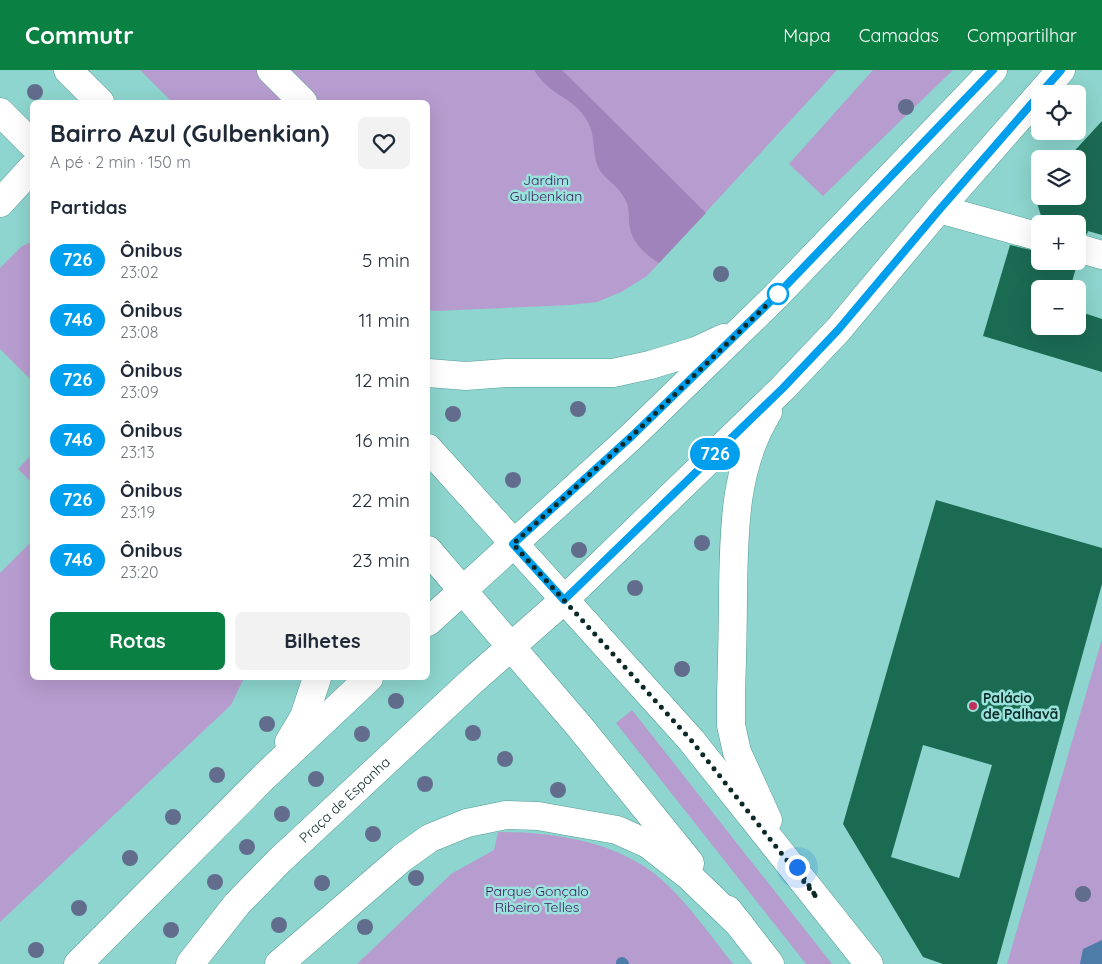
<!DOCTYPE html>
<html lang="pt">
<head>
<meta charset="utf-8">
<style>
  :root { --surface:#fff; --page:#f2f2f3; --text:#1f2937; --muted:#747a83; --accent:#0b8043 }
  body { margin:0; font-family:Quicksand,sans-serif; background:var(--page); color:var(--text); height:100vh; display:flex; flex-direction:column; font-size:19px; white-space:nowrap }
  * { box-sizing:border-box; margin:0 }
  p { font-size:16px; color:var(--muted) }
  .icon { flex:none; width:28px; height:28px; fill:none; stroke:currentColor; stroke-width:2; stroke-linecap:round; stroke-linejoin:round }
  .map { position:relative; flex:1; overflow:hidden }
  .details { position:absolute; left:30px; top:30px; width:400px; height:580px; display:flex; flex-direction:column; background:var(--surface); border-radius:8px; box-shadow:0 5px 20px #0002 }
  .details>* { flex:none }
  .badge { padding:0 10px; border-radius:16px; font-size:18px; line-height:32px }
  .tools { position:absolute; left:1031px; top:15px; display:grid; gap:10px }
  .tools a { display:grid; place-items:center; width:55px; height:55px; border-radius:8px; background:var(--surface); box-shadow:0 5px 20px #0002; font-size:25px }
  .you { position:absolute; width:25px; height:25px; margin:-12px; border:4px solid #fff; border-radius:50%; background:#1a73e8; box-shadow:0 0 0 8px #1a73e833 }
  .map>.badge { position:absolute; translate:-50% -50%; box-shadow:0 0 0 2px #fff }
  h2 { padding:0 20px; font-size:19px; line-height:45px }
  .round { display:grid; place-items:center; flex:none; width:52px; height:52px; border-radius:8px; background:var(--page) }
  .summary { display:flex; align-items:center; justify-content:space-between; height:85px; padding:0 20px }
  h1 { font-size:24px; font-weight:700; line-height:38px }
  .button { display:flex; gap:10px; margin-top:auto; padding:10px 20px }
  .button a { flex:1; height:58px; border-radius:8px; background:var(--accent); color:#fff; font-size:20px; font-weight:700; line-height:58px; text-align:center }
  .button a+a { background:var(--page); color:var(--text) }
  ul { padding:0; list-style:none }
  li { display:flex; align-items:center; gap:15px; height:60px; padding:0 20px }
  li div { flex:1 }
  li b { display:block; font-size:19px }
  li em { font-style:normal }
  li .badge { min-width:55px; font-weight:700; text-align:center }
  header { display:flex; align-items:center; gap:30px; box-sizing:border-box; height:70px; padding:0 25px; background:var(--accent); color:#fff }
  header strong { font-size:24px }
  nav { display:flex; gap:28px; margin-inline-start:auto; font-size:18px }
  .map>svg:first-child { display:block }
  .green { fill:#b79ccf }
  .forest { fill:#a083ba }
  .water { fill:#4d7ca8 }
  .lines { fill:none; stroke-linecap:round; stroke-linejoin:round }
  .stream { stroke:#4d7ca8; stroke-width:12 }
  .building { fill:#1b6b53; fill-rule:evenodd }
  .minor-casing { stroke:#569d97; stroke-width:29 }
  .major-casing { stroke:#569d97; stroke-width:29 }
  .minor { stroke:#fff; stroke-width:28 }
  .major { stroke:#fff; stroke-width:28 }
  .tree { fill:#626d8e }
  .line-casing { stroke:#fff; stroke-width:11 }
  .line { stroke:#009fee; stroke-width:8 }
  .walk { stroke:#0b2a27; stroke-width:5; stroke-dasharray:0 9 }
  .stop-dot { fill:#fff; stroke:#009fee; stroke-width:2.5 }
  .poi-dot { fill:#bf305b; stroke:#9ae3dc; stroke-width:2 }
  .labels { text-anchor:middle; stroke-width:5; stroke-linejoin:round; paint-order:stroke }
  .park-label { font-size:14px; fill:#3f185a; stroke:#9ae3dc }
  .poi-label { font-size:14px; font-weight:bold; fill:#0b2a27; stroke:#9ae3dc; text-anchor:start }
  .street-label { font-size:14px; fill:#0b2a27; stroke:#9ae3dc }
</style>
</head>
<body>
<header>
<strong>Commutr</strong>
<nav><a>Mapa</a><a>Camadas</a><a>Compartilhar</a></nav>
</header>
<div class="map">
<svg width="1102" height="894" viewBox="0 0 1102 894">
  <rect width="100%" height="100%" fill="#8dd5ce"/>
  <g class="green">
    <polygon points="140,0 837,0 647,206 621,222 597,232 570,235 435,241 428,240 428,32 172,32"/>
    <polygon points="873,0 953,0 823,126 789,94"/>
    <polygon points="32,172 32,311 0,279 0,198 22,176"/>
    <polygon points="32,384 32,413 18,399"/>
    <polygon points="32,471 32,608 244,608 231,635 0,852 0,503"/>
    <polygon points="1102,569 1102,894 1007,894"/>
    <polygon points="632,640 832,894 806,894 616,653"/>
    <path d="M498 762C553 762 617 771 661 809 688 833 710 865 733 894H357L451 804 494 780Z"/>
  </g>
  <path class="forest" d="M534 0H562L706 143 659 193C644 184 630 171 629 151 629 142 629 134 623 126 616 113 602 109 597 94 591 76 597 64 584 46 570 26 549 25 534 0Z"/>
  <polygon class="water" points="1102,870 1102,894 1080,894 1083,879"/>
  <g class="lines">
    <polyline class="stream" points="622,893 623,894"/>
  </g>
  <g class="building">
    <polygon points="1102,51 1102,165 1088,161 1087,164 1078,163 1078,154 1047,154 1043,152 1036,130 1038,120 1040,118 1040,126 1078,126 1078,89 1067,89"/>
    <polygon points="1010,175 1040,182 1040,191 1071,191 1077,194 1070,219 1040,219 1040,256 1078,256 1078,241 1102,249 1102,302 983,266"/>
    <path d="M936 430 1102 478V514L997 894H943L923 887 843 754ZM923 675 992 695 959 808 891 787Z"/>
  </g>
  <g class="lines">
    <defs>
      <g id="minor">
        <polyline points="271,0 303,32"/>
        <polyline points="0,133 32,98"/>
        <polyline points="939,139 1040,167"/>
        <polyline points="1078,178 1102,185"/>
      </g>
      <g id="major">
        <polyline points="68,0 100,32"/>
        <polyline points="0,42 32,74"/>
        <polyline points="428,303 466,306 506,303 613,303 650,295 696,281 724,268"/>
        <polyline points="428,378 691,670 869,894"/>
        <polyline points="428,480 579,656 690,793"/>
        <polyline points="428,552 632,366 776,226 993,0"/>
        <polyline points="289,672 304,647 317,608"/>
        <path d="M768 750 737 682 731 655V626C732 592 733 557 733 523 734 460 734 397 768 342"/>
        <polyline points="728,840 770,894"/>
        <polyline points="78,894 265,706 369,608"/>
        <path id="s1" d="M190 894 237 834 279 791 471 612 564 530 783 318 838 260 939 139 1061 0"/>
        <polyline points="279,894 402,788 430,768 467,753 506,745 538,746 617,760 648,774 689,806 740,855"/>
      </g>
    </defs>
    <use href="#minor" class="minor-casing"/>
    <use href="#major" class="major-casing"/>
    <use href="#minor" class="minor"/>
    <use href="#major" class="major"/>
  </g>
  <g class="tree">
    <circle cx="35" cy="22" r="8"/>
    <circle cx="906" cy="37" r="8"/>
    <circle cx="721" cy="204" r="8"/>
    <circle cx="578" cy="339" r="8"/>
    <circle cx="453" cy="344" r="8"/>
    <circle cx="513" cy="410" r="8"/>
    <circle cx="702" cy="473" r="8"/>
    <circle cx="579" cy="480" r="8"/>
    <circle cx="635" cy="518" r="8"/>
    <circle cx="682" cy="599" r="8"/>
    <circle cx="396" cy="631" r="8"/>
    <circle cx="267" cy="654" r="8"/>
    <circle cx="473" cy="663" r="8"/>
    <circle cx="362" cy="664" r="8"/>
    <circle cx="505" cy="689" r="8"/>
    <circle cx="217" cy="705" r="8"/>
    <circle cx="316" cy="709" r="8"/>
    <circle cx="425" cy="714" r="8"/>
    <circle cx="558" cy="720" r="8"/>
    <circle cx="282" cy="744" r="8"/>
    <circle cx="173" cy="747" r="8"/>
    <circle cx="373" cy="764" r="8"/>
    <circle cx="247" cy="777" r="8"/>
    <circle cx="130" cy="788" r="8"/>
    <circle cx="416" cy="808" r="8"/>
    <circle cx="215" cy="812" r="8"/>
    <circle cx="322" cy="813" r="8"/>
    <circle cx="1083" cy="824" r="8"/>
    <circle cx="79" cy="838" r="8"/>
    <circle cx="279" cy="855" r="8"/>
    <circle cx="365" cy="857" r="8"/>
    <circle cx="171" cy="860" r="8"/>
    <circle cx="36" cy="880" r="8"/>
  </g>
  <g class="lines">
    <defs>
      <polyline id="line" points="993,0 776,226 632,366 513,474 564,530 783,318 838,260 940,139 1061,0"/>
    </defs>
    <use href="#line" class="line-casing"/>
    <use href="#line" class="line"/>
    <polyline class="walk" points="778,224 632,366 513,474 691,670 817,828 797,797"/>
  </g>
  <circle class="stop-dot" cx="778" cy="224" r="10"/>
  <circle class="poi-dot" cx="973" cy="636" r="5"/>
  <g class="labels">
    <g class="park-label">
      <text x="546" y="115">Jardim<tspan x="546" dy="16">Gulbenkian</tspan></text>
      <text x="537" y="826">Parque Gonçalo<tspan x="537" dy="16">Ribeiro Telles</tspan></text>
    </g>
    <g class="poi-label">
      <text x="983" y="633">Palácio<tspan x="983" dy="16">de Palhavã</tspan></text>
    </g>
    <g class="street-label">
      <text dy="5" stroke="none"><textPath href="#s1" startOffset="226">Praça de Espanha</textPath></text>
    </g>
  </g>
</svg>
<div class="tools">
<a><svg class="icon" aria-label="locate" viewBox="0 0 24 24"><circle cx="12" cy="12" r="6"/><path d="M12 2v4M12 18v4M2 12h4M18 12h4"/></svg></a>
<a><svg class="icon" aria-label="layers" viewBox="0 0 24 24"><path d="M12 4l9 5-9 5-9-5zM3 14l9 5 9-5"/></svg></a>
<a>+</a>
<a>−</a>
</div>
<div class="you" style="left:797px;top:797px"></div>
<b class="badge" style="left:715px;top:384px;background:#009fee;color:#fff">726</b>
<section class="details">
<div class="summary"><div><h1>Bairro Azul (Gulbenkian)</h1><p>A pé · 2 min · 150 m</p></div><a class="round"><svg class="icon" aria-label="heart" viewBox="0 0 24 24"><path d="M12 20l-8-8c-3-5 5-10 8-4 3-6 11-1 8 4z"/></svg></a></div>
<h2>Partidas</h2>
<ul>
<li><span class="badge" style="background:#009fee;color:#fff">726</span><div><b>Ônibus</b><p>23:02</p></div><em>5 min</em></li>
<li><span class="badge" style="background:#009fee;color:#fff">746</span><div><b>Ônibus</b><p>23:08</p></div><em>11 min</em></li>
<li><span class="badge" style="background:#009fee;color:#fff">726</span><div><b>Ônibus</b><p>23:09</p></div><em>12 min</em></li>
<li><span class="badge" style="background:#009fee;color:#fff">746</span><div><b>Ônibus</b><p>23:13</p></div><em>16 min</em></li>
<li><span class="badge" style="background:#009fee;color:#fff">726</span><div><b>Ônibus</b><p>23:19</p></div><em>22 min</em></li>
<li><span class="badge" style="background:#009fee;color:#fff">746</span><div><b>Ônibus</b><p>23:20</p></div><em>23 min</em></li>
</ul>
<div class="button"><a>Rotas</a><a>Bilhetes</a></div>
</section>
</div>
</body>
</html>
